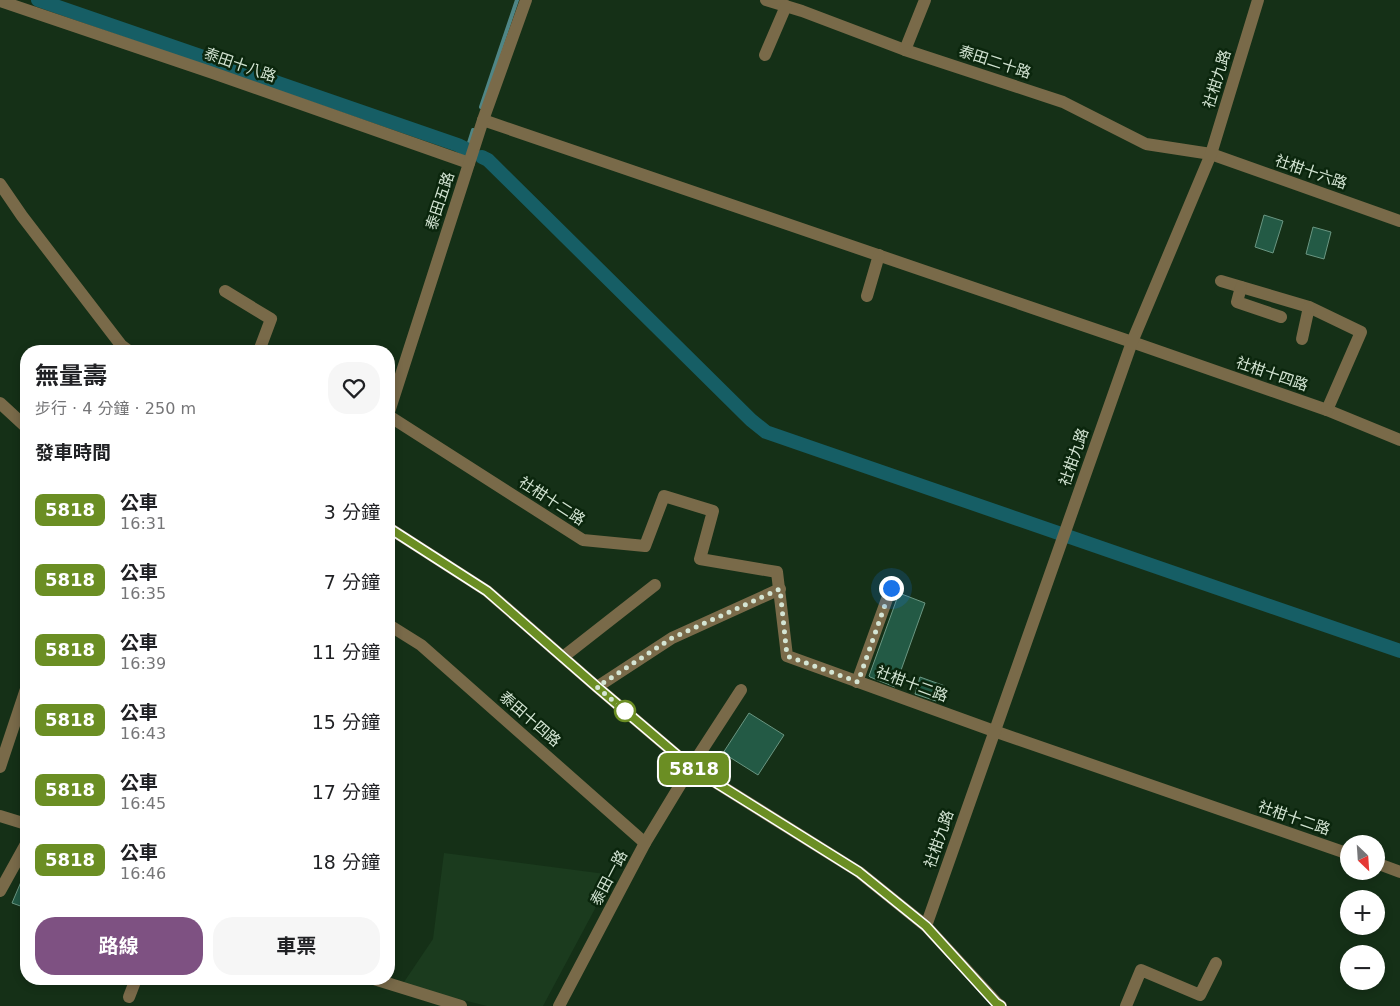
<!DOCTYPE html>
<html lang="zh-TW">
<head>
<meta charset="utf-8">
<style>
  :root { --surface:#fff; --page:#f6f6f6; --text:#202124; --muted:#757577; --accent:#7e5182 }
  body { margin:0; font-family:"DejaVu Sans","Noto Sans TC",sans-serif; background:var(--page); color:var(--text); height:100vh; display:flex; flex-direction:column; font-size:19px; white-space:nowrap }
  * { box-sizing:border-box; margin:0 }
  p { font-size:16px; color:var(--muted) }
  .icon { flex:none; width:28px; height:28px; fill:none; stroke:currentColor; stroke-width:2; stroke-linecap:round; stroke-linejoin:round }
  .map { position:relative; flex:1; overflow:hidden }
  .drawer { position:absolute; left:20px; top:345px; width:375px; height:640px; display:flex; flex-direction:column; background:var(--surface); border-radius:20px; box-shadow:0 2px 8px #0003 }
  .drawer>* { flex:none }
  .badge { padding:0 10px; border-radius:8px; font-size:18px; line-height:32px }
  .needle { width:32px; rotate:155deg }
  .fabs { position:absolute; left:1340px; top:835px; display:grid; gap:10px }
  .fabs a { display:grid; place-items:center; width:45px; height:45px; border-radius:50%; background:var(--surface); box-shadow:0 2px 8px #0003; font-size:25px }
  .you { position:absolute; width:25px; height:25px; margin:-12px; border:4px solid #fff; border-radius:50%; background:#1a73e8; box-shadow:0 0 0 8px #1a73e833 }
  .map>.badge { position:absolute; translate:-50% -50%; box-shadow:0 0 0 2px #fff }
  h2 { padding:0 15px; font-size:19px; line-height:45px }
  .round { display:grid; place-items:center; flex:none; width:52px; height:52px; border-radius:20px; background:var(--page) }
  .overview { display:flex; align-items:center; justify-content:space-between; height:85px; padding:0 15px }
  h1 { font-size:24px; font-weight:700; line-height:38px }
  .cta { display:flex; gap:10px; margin-top:auto; padding:10px 15px }
  .cta a { flex:1; height:58px; border-radius:20px; background:var(--accent); color:#fff; font-size:20px; font-weight:700; line-height:58px; text-align:center }
  .cta a+a { background:var(--page); color:var(--text) }
  ul { padding:0; list-style:none }
  li { display:flex; align-items:center; gap:15px; height:70px; padding:0 15px }
  li div { flex:1 }
  li b { display:block; font-size:19px }
  li em { font-style:normal }
  li .badge { min-width:55px; font-weight:700; text-align:center }
  .map>svg:first-child { display:block }
  .built { fill:#1b3b1e }
  .lines { fill:none; stroke-linecap:round; stroke-linejoin:round }
  .stream { stroke:#4f8686; stroke-width:4 }
  .canal { stroke:#165e65; stroke-width:14 }
  .building { fill:#235a45; stroke:#6a9682 }
  .minor { stroke:#796a49; stroke-width:12 }
  .line-casing { stroke:#fff; stroke-width:11 }
  .line { stroke:#6b8e23; stroke-width:8 }
  .walk { stroke:#d4e5d4; stroke-width:5; stroke-dasharray:0 9 }
  .stop-dot { fill:#fff; stroke:#6b8e23; stroke-width:2.5 }
  .labels { text-anchor:middle; stroke-width:5; stroke-linejoin:round; paint-order:stroke }
  .street-label { font-size:15px; fill:#d4e5d4; stroke:#0b260d }
</style>
</head>
<body>
<div class="map">
<svg width="1400" height="1006" viewBox="0 0 1400 1006">
  <rect width="100%" height="100%" fill="#153017"/>
  <polygon class="built" points="444,853 613,875 543,1006 487,1006 402,985 433,939"/>
  <g class="lines">
    <g class="stream">
      <polyline points="481,107 517,0"/>
      <polyline points="467,149 473,130"/>
    </g>
    <g class="canal">
      <polyline points="38,0 458,145 468,150"/>
      <polyline points="482,157 488,160 751,420 766,432 1400,651"/>
    </g>
  </g>
  <g class="building">
    <polygon points="1264,215 1283,221 1273,253 1255,247"/>
    <polygon points="1313,227 1331,232 1324,259 1306,254"/>
    <polygon points="899,593 925,603 895,687 870,677 869,676"/>
    <polygon points="920,677 945,686 939,702 915,694"/>
    <polygon points="749,713 784,735 758,775 723,753"/>
    <polygon points="26,870 26,908 12,903"/>
  </g>
  <g class="lines">
    <g class="minor">
      <polyline points="766,0 802,11 905,50 1063,102 1146,144 1211,154 1400,221"/>
      <polyline points="0,1 213,73 469,163"/>
      <polyline points="905,50 925,0"/>
      <polyline points="765,55 786,6"/>
      <polyline points="483,120 1132,342 1327,410 1400,440"/>
      <polyline points="0,184 22,216 121,345 129,351"/>
      <polyline points="1221,281 1309,307 1361,332 1327,410"/>
      <polyline points="1241,287 1237,302 1281,317"/>
      <polyline points="225,291 271,319 259,351"/>
      <polyline points="867,296 879,255"/>
      <polyline points="1302,339 1309,307"/>
      <polyline points="0,403 26,427"/>
      <polyline points="389,412 483,120 526,0"/>
      <polyline points="389,416 583,540 645,546 664,496 713,511 700,559 777,572 787,656 994,731 1349,854"/>
      <polyline points="389,528 487,591 597,687 691,767 859,872 926,926 997,1003 1001,1006"/>
      <polyline points="389,625 421,645 645,843"/>
      <polyline points="563,657 655,585"/>
      <polyline points="857,682 891,588"/>
      <polyline points="597,687 672,638 780,589"/>
      <polyline points="0,767 26,689"/>
      <polyline points="0,816 26,824"/>
      <polyline points="1376,863 1400,872"/>
      <polyline points="0,891 26,844"/>
      <polyline points="926,926 1132,342 1211,154 1258,0"/>
      <polyline points="374,979 461,1006"/>
      <polyline points="129,997 136,979"/>
      <polyline points="559,1006 645,843 691,767 741,690"/>
      <polyline points="1126,1006 1141,970 1200,995 1216,963"/>
    </g>
  </g>
  <g class="lines">
    <defs>
      <polyline id="line" points="389,528 487,591 597,687 691,767 859,872 926,926 996,1003 1001,1006"/>
    </defs>
    <use href="#line" class="line-casing"/>
    <use href="#line" class="line"/>
    <polyline class="walk" points="625,711 597,687 672,638 780,589 787,656 858,682 891,588"/>
  </g>
  <circle class="stop-dot" cx="625" cy="711" r="10"/>
  <g class="labels">
    <g class="street-label">
      <text transform="translate(995 62) rotate(18)" y="5">泰田二十路</text>
      <text transform="translate(240 65) rotate(19)" y="5">泰田十八路</text>
      <text transform="translate(1217 79) rotate(-73)" y="5">社柑九路</text>
      <text transform="translate(1311 172) rotate(19)" y="5">社柑十六路</text>
      <text transform="translate(440 201) rotate(-72)" y="5">泰田五路</text>
      <text transform="translate(1272 374) rotate(19)" y="5">社柑十四路</text>
      <text transform="translate(1074 457) rotate(-71)" y="5">社柑九路</text>
      <text transform="translate(552 501) rotate(33)" y="5">社柑十二路</text>
      <text transform="translate(912 684) rotate(20)" y="5">社柑十二路</text>
      <text transform="translate(530 719) rotate(41)" y="5">泰田十四路</text>
      <text transform="translate(1294 818) rotate(19)" y="5">社柑十二路</text>
      <text transform="translate(939 839) rotate(-71)" y="5">社柑九路</text>
      <text transform="translate(609 878) rotate(-62)" y="5">泰田一路</text>
    </g>
  </g>
</svg>
<div class="fabs">
<a><svg class="needle" viewBox="-14 -14 28 28"><path d="M0-13l5 13h-10z" fill="#e53935"/><path d="M0 13l5-13h-10z" fill="#757577"/></svg></a>
<a>+</a>
<a>−</a>
</div>
<div class="you" style="left:891px;top:588px"></div>
<b class="badge" style="left:694px;top:769px;background:#6b8e23;color:#fff">5818</b>
<section class="drawer">
<div class="overview"><div><h1>無量壽</h1><p>步行 · 4 分鐘 · 250 m</p></div><a class="round"><svg class="icon" aria-label="heart" viewBox="0 0 24 24"><path d="M12 20l-8-8c-3-5 5-10 8-4 3-6 11-1 8 4z"/></svg></a></div>
<h2>發車時間</h2>
<ul>
<li><span class="badge" style="background:#6b8e23;color:#fff">5818</span><div><b>公車</b><p>16:31</p></div><em>3 分鐘</em></li>
<li><span class="badge" style="background:#6b8e23;color:#fff">5818</span><div><b>公車</b><p>16:35</p></div><em>7 分鐘</em></li>
<li><span class="badge" style="background:#6b8e23;color:#fff">5818</span><div><b>公車</b><p>16:39</p></div><em>11 分鐘</em></li>
<li><span class="badge" style="background:#6b8e23;color:#fff">5818</span><div><b>公車</b><p>16:43</p></div><em>15 分鐘</em></li>
<li><span class="badge" style="background:#6b8e23;color:#fff">5818</span><div><b>公車</b><p>16:45</p></div><em>17 分鐘</em></li>
<li><span class="badge" style="background:#6b8e23;color:#fff">5818</span><div><b>公車</b><p>16:46</p></div><em>18 分鐘</em></li>
</ul>
<div class="cta"><a>路線</a><a>車票</a></div>
</section>
</div>
</body>
</html>
